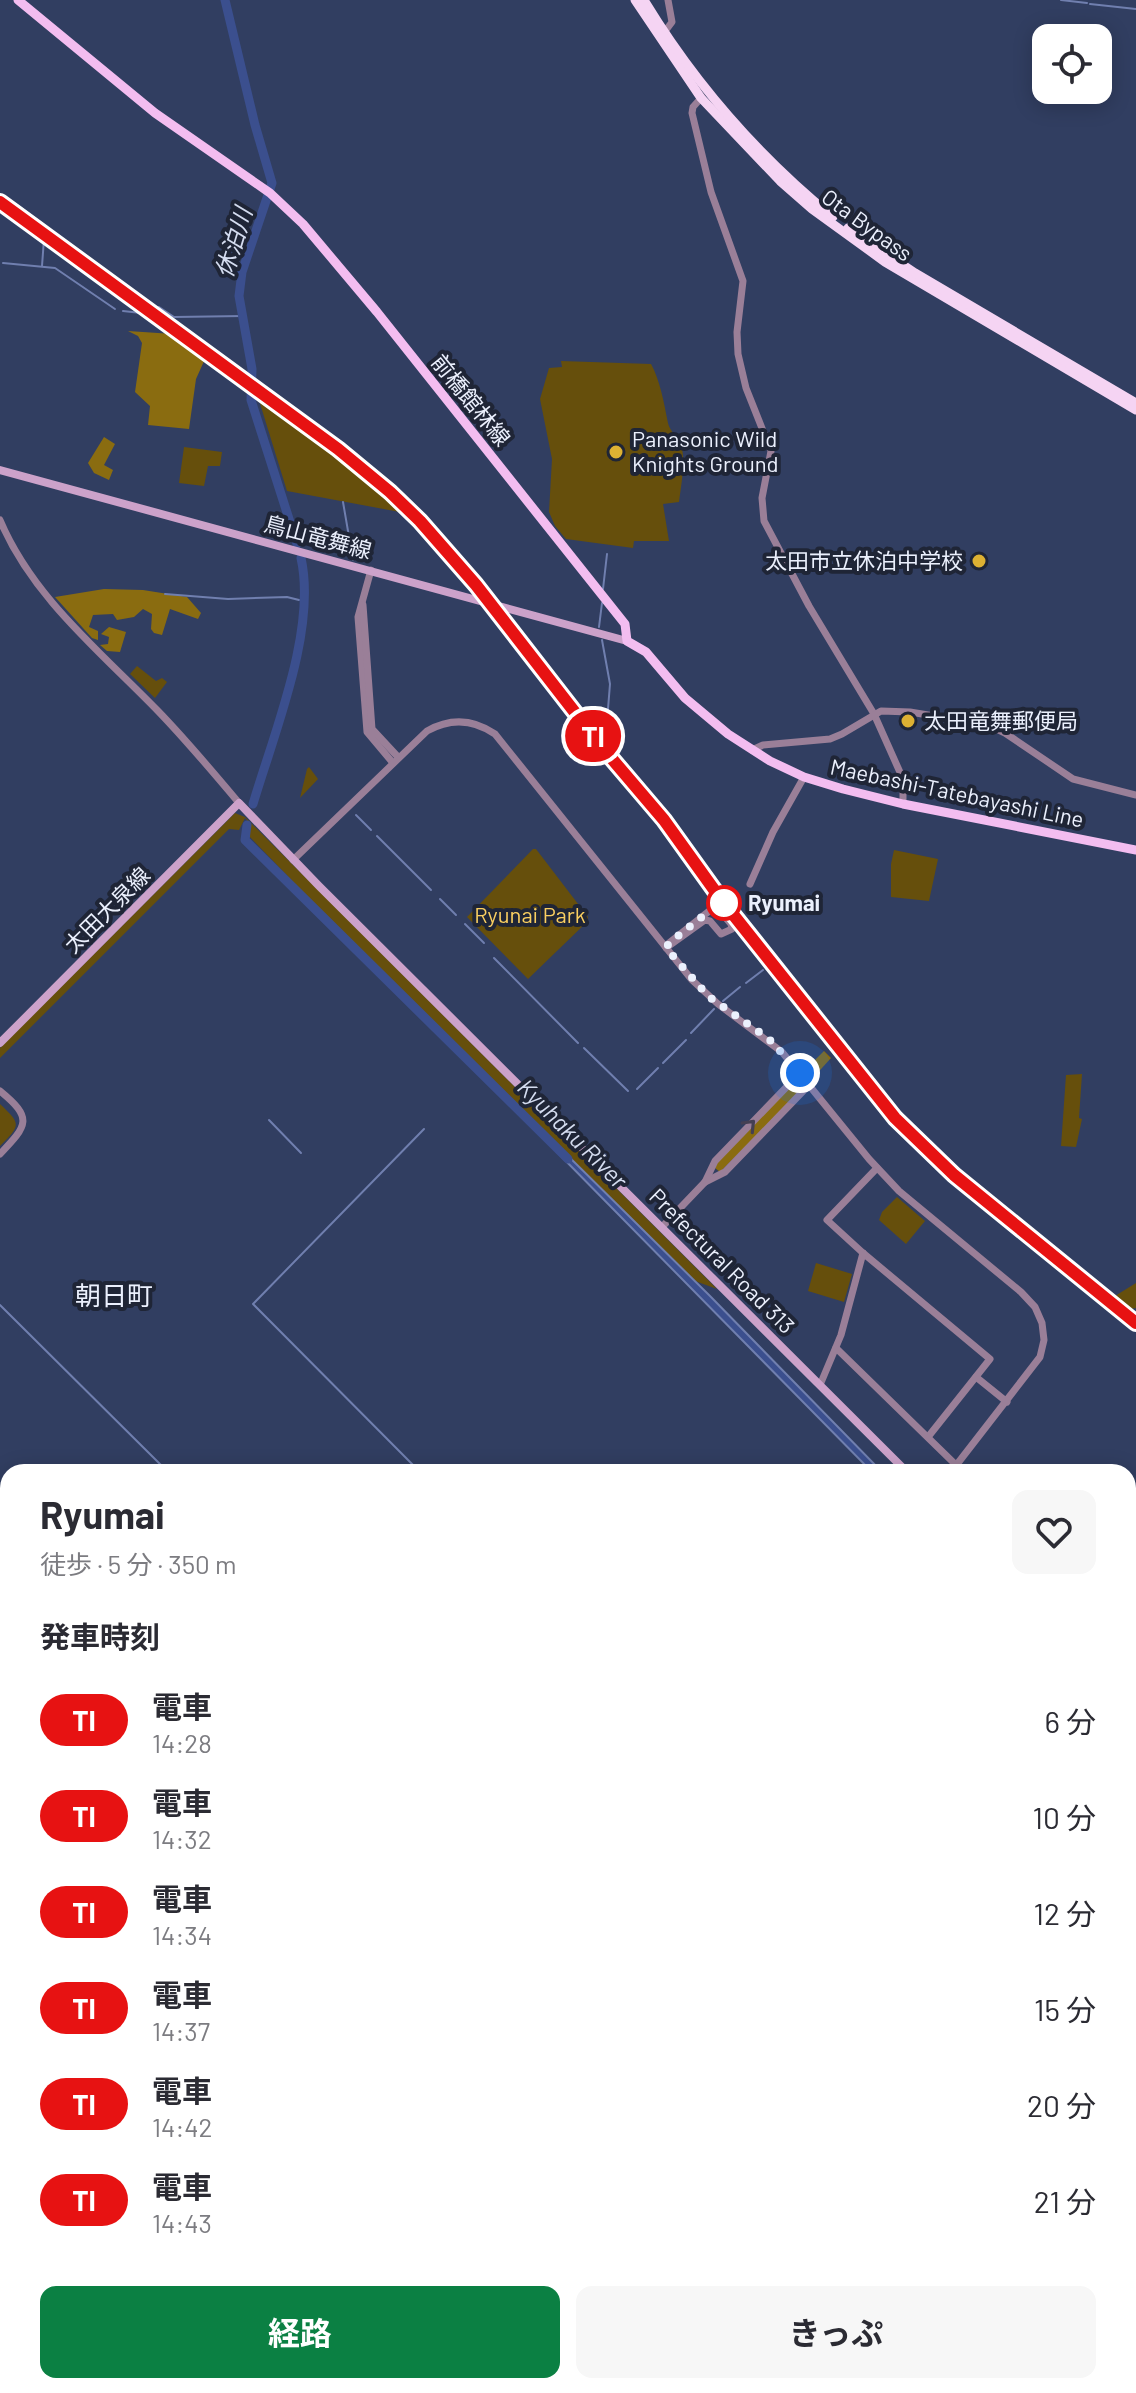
<!DOCTYPE html>
<html lang="ja">
<head>
<meta charset="utf-8">
<style>
  :root { --surface:#fff; --page:#f7f7f7; --text:#2b2b33; --muted:#7c7c81; --accent:#0b8043 }
  body { margin:0; font-family:Barlow,"Noto Sans JP",sans-serif; background:var(--page); color:var(--text); height:100vh; display:flex; flex-direction:column; font-size:30px; white-space:nowrap }
  * { box-sizing:border-box; margin:0 }
  p { font-size:26px; color:var(--muted) }
  .icon { flex:none; width:44px; height:44px; fill:none; stroke:currentColor; stroke-width:2; stroke-linecap:round; stroke-linejoin:round }
  .map { position:relative; flex:1; overflow:hidden }
  .sheet { position:absolute; left:0px; top:1464px; width:1136px; height:930px; display:flex; flex-direction:column; background:var(--surface); border-radius:24px 24px 0 0; box-shadow:0 4px 20px #0003 }
  .sheet>* { flex:none }
  .badge { padding:0 16px; border-radius:26px; font-size:28px; line-height:52px }
  .tools { position:absolute; left:1032px; top:24px; display:grid; gap:16px }
  .tools a { display:grid; place-items:center; width:80px; height:80px; border-radius:16px; background:var(--surface); box-shadow:0 4px 20px #0003; font-size:40px }
  .you { position:absolute; width:40px; height:40px; margin:-20px; border:6px solid #fff; border-radius:50%; background:#1a73e8; box-shadow:0 0 0 12px #1a73e833 }
  .map>.badge { position:absolute; translate:-50% -50%; box-shadow:0 0 0 4px #fff }
  h2 { padding:0 40px; font-size:30px; line-height:72px }
  .round { display:grid; place-items:center; flex:none; width:84px; height:84px; border-radius:16px; background:var(--page) }
  .summary { display:flex; align-items:center; justify-content:space-between; height:136px; padding:0 40px }
  h1 { font-size:38px; font-weight:700; line-height:60px }
  .action { display:flex; gap:16px; margin-top:auto; padding:16px 40px }
  .action a { flex:1; height:92px; border-radius:16px; background:var(--accent); color:#fff; font-size:32px; font-weight:700; line-height:92px; text-align:center }
  .action a+a { background:var(--page); color:var(--text) }
  ul { padding:0; list-style:none }
  li { display:flex; align-items:center; gap:24px; height:96px; padding:0 40px }
  li div { flex:1 }
  li b { display:block; font-size:30px }
  li em { font-style:normal }
  li .badge { min-width:88px; font-weight:700; text-align:center }
  .map>svg:first-child { display:block }
  .green { fill:#664f0c }
  .forest { fill:#8a6c10 }
  .water { fill:#3b4f8e; stroke:#707faf; stroke-width:2 }
  .lines { fill:none; stroke-linecap:round; stroke-linejoin:round }
  .stream { stroke:#707faf; stroke-width:2 }
  .river { stroke:#3b4f8e; stroke-width:9 }
  .tertiary { stroke:#9a7f98; stroke-width:7 }
  .secondary { stroke:#cca2ca; stroke-width:8 }
  .primary { stroke:#f3bdf0; stroke-width:9 }
  .trunk { stroke:#f5d4f3; stroke-width:9 }
  .rail-casing { stroke:#929ab2; stroke-width:5 }
  .rail { stroke:#1f2536; stroke-width:2; stroke-dasharray:6; stroke-linecap:butt }
  .oneway { stroke:#444053 }
  .line-casing { stroke:#fff; stroke-width:18 }
  .line { stroke:#e71212; stroke-width:12 }
  .walk { stroke:#ebf0fd; stroke-width:8; stroke-dasharray:0 14.4 }
  .poi-dot { fill:#ddb133; stroke:#1f2536; stroke-width:3 }
  .stop-dot { fill:#fff; stroke:#e71212; stroke-width:4 }
  .labels { text-anchor:middle; stroke-width:8; stroke-linejoin:round; paint-order:stroke }
  .street-label { font-size:22px; fill:#ebf0fd; stroke:#1f2536 }
  .poi-label { font-size:22px; fill:#ebf0fd; stroke:#1f2536; text-anchor:start }
  .stop-label { font-size:22px; font-weight:bold; fill:#ebf0fd; stroke:#1f2536; text-anchor:start }
  .park-label { font-size:22px; fill:#facf61; stroke:#1f2536 }
  .water-label { font-size:24px; font-style:italic; fill:#d4dcef; stroke:#1f2536 }
  .quarter-label { font-size:26px; fill:#ebf0fd; stroke:#1f2536 }
</style>
</head>
<body>
<div class="map">
<svg width="1136" height="2393" viewBox="0 0 1136 2393">
  <rect width="100%" height="100%" fill="#313e61"/>
  <g class="green">
    <path d="M561 361 651 364C660 380 664 403 668 423 670 432 678 437 681 445 686 459 681 487 679 502L663 504 669 541H634L633 548 566 539 555 526 549 512 552 459 540 399 549 368 562 367Z"/>
    <polygon points="258,397 361,471 405,513 287,491"/>
    <polygon points="184,447 222,452 220,466 208,466 204,486 179,483"/>
    <polygon points="137,666 156,681 162,678 167,682 155,698 130,674"/>
    <polygon points="309,767 318,779 300,798 307,769"/>
    <polygon points="235,813 245,817 717,1289 695,1281 369,960 249,836 249,823 245,818 239,830 229,829 0,1058 0,1048"/>
    <polygon points="533,849 536,849 588,917 588,921 528,979 467,917"/>
    <polygon points="894,850 938,859 929,901 891,897 891,864"/>
    <polygon points="1082,1074 1079,1118 1082,1119 1076,1147 1061,1146 1066,1075"/>
    <path d="M0 1104C21 1124 21 1125 0 1146Z"/>
    <polygon points="897,1197 925,1221 906,1244 879,1220 882,1212"/>
    <polygon points="816,1263 852,1274 844,1302 808,1291"/>
    <polygon points="1136,1283 1136,1308 1130,1309 1115,1296"/>
    <polygon points="1129,2088 1131,2090 1136,2142 1128,2134"/>
    <polygon points="919,2386 1047,2386 1044,2393 920,2393"/>
  </g>
  <g class="forest">
    <polygon points="128,331 173,334 205,359 196,379 189,429 148,425 150,406 135,392 142,343 138,336"/>
    <polygon points="104,437 115,444 104,465 113,470 109,480 94,473 88,463"/>
    <polygon points="104,589 143,590 187,597 201,613 198,619 170,609 162,635 154,633 151,629 152,614 143,609 134,617 117,620 113,614 93,615 89,627 98,631 98,640 92,638 55,597"/>
    <polygon points="109,627 126,632 120,652 107,651 100,645 108,644 109,637 101,634"/>
    <polygon points="824,1051 831,1058 812,1079 805,1070"/>
    <polygon points="797,1078 805,1087 720,1172 715,1168 718,1161"/>
  </g>
  <polygon class="water" points="561,1149 710,1296 882,1472 872,1472 557,1152"/>
  <g class="lines">
    <g class="stream">
      <polyline points="1061,0 1087,3"/>
      <polyline points="1090,4 1136,9"/>
      <polyline points="16,204 47,227 46,230"/>
      <polyline points="0,207 44,239 42,266"/>
      <polyline points="3,263 55,268 115,309"/>
      <polyline points="154,308 159,307 174,317 243,316"/>
      <polyline points="123,311 150,314"/>
      <polyline points="343,502 353,560"/>
      <polyline points="603,589 607,554"/>
      <polyline points="165,594 228,599 287,597 299,600"/>
      <polyline points="599,627 602,603"/>
      <polyline points="602,640 610,684 605,746"/>
      <polyline points="601,751 714,896"/>
      <polyline points="356,815 371,830"/>
      <polyline points="377,836 431,890"/>
      <polyline points="440,899 456,915"/>
      <polyline points="465,924 484,943"/>
      <polyline points="494,958 578,1043"/>
      <polyline points="770,969 903,1135"/>
      <polyline points="746,983 763,970"/>
      <polyline points="723,1001 740,987"/>
      <polyline points="691,1033 714,1009"/>
      <polyline points="584,1048 628,1091"/>
      <polyline points="663,1063 686,1040"/>
      <polyline points="637,1089 658,1068"/>
      <polyline points="269,1120 301,1153"/>
      <polyline points="913,1146 1045,1256"/>
      <polyline points="1051,1262 1119,1318 1136,1314"/>
      <polyline points="0,1305 168,1472"/>
      <polyline points="420,1472 253,1304 424,1129"/>
      <polyline points="0,2050 8,2057"/>
      <polyline points="1128,2123 1136,2135"/>
    </g>
    <g class="river">
      <polyline points="225,0 255,125 272,183 242,272 239,296 252,369 251,400 297,544"/>
      <path d="M253 804C274 733 317 630 301 558"/>
      <polyline points="247,825 245,840 568,1159"/>
      <polyline points="696,2386 702,2393"/>
    </g>
    <g class="tertiary">
      <polyline points="663,34 672,22 668,0"/>
      <polyline points="702,97 693,107 692,113 711,192 743,281 737,332 738,354 746,388 771,451 762,498 764,521 809,606 874,714 903,779 903,804"/>
      <path d="M0 520C33 598 101 652 158 711 187 741 213 772 239 803"/>
      <polyline points="371,570 358,617 367,732 393,763"/>
      <polyline points="363,605 372,729 398,757"/>
      <polyline points="752,750 763,745 830,739 842,734 881,711 910,712 988,725 1005,733 1073,779 1136,795"/>
      <path d="M293 860 427 731C450 718 473 719 495 734L692 980 718 1004 782 1052 869 1159 899 1191 1021 1292 1035 1307 1042 1323 1044 1340 1040 1357 951 1472"/>
      <polyline points="750,884 773,832 804,777"/>
      <polygon points="713,908 718,909 731,924 732,929 721,934 710,921 705,920 666,948 669,943"/>
      <path d="M0 1091C33 1118 28 1125 0 1154"/>
      <polyline points="877,1168 827,1220 863,1253 990,1359 928,1437"/>
      <polyline points="705,1182 725,1172 810,1084"/>
      <polyline points="662,1227 705,1182 715,1161 800,1073"/>
      <polyline points="836,1348 956,1465"/>
      <polyline points="976,1377 1007,1402"/>
      <polyline points="820,1385 841,1335 863,1253"/>
      <polyline points="0,1644 8,1652"/>
      <polyline points="1128,1856 1136,1848"/>
      <polyline points="0,1881 8,1873"/>
      <polyline points="496,2386 497,2393"/>
      <polyline points="194,2388 248,2393"/>
      <polyline points="560,2393 567,2386"/>
      <polyline points="843,2393 845,2386"/>
      <polyline points="1049,2393 1052,2386"/>
    </g>
    <g class="secondary">
      <polyline points="0,470 627,641"/>
      <polyline points="0,1043 239,803 319,886 907,1472"/>
      <polyline points="1128,1690 1136,1698"/>
    </g>
    <polyline class="primary" points="18,0 155,113 270,193 303,224 377,312 625,624 627,641 646,652 685,698 728,734 770,761 804,777 843,789 903,804 1136,850"/>
    <g class="trunk">
      <polyline points="635,0 701,98 780,181 812,209 885,262 1136,410"/>
      <path d="M644 0C695 84 757 155 833 217"/>
      <polyline points="848,228 915,273 1136,403"/>
      <polyline points="1128,1628 1136,1626"/>
      <polyline points="1128,1636 1136,1633"/>
      <polyline points="0,1957 8,1961"/>
      <polyline points="0,1965 8,1969"/>
    </g>
    <defs>
      <g id="rail">
        <polyline points="0,202 338,449 390,492 420,521 476,585 601,746 664,820 720,898 895,1118 954,1175 1136,1323"/>
        <polyline points="1128,2327 1136,2330"/>
        <polyline points="718,2393 726,2386"/>
      </g>
    </defs>
    <use href="#rail" class="rail-casing"/>
    <use href="#rail" class="rail"/>
  </g>
  <defs><path id="oneway-chevron" d="M-2-3.5L2.5 0L-2 3.5" fill="none" stroke-width="1.6" stroke-linecap="round" stroke-linejoin="round" transform="scale(2)"/></defs>
  <use class="oneway" href="#oneway-chevron" transform="translate(750 1125) rotate(-46)"/>
  <g class="lines">
    <defs>
      <polyline id="line" points="0,202 338,449 390,492 420,521 476,585 601,746 664,820 720,898 895,1118 954,1175 1136,1323"/>
    </defs>
    <use href="#line" class="line-casing"/>
    <use href="#line" class="line"/>
    <polyline class="walk" points="724,903 718,909 713,908 669,943 666,948 708,996 769,1039 800,1073"/>
  </g>
  <g class="poi-dot">
    <circle cx="616" cy="452" r="8"/>
    <circle cx="979" cy="561" r="8"/>
    <circle cx="908" cy="721" r="8"/>
  </g>
  <circle class="stop-dot" cx="724" cy="903" r="16"/>
  <g class="labels">
    <g class="street-label">
      <text transform="translate(867 225) rotate(36)" y="8">Ota Bypass</text>
      <text transform="translate(471 400) rotate(51)" y="8">前橋館林線</text>
      <text transform="translate(318 537) rotate(15)" y="8">鳥山竜舞線</text>
      <text transform="translate(957 793) rotate(12)" y="8">Maebashi-Tatebayashi Line</text>
      <text transform="translate(107 910) rotate(-45)" y="8">太田大泉線</text>
      <text transform="translate(722 1261) rotate(45)" y="8">Prefectural Road 313</text>
    </g>
    <g class="poi-label">
      <text x="632" y="447">Panasonic Wild<tspan x="632" dy="25">Knights Ground</tspan></text>
      <text x="963" y="569" text-anchor="end">太田市立休泊中学校</text>
      <text x="924" y="729">太田竜舞郵便局</text>
    </g>
    <g class="stop-label">
      <text x="748" y="911">Ryumai</text>
    </g>
    <g class="park-label">
      <text x="530" y="923">Ryunai Park</text>
    </g>
    <g class="water-label">
      <text transform="translate(234 243) rotate(-73)" y="8">休泊川</text>
      <text transform="translate(572 1134) rotate(45)" y="8">Kyuhaku River</text>
    </g>
    <g class="quarter-label">
      <text x="114" y="1305">朝日町</text>
    </g>
  </g>
</svg>
<div class="tools">
<a><svg class="icon" aria-label="locate" viewBox="0 0 24 24"><circle cx="12" cy="12" r="6"/><path d="M12 2v4M12 18v4M2 12h4M18 12h4"/></svg></a>
</div>
<div class="you" style="left:800px;top:1073px"></div>
<b class="badge" style="left:593px;top:736px;background:#e71212;color:#fff">TI</b>
<section class="sheet">
<div class="summary"><div><h1>Ryumai</h1><p>徒歩 · 5 分 · 350 m</p></div><a class="round"><svg class="icon" aria-label="heart" viewBox="0 0 24 24"><path d="M12 20l-8-8c-3-5 5-10 8-4 3-6 11-1 8 4z"/></svg></a></div>
<h2>発車時刻</h2>
<ul>
<li><span class="badge" style="background:#e71212;color:#fff">TI</span><div><b>電車</b><p>14:28</p></div><em>6 分</em></li>
<li><span class="badge" style="background:#e71212;color:#fff">TI</span><div><b>電車</b><p>14:32</p></div><em>10 分</em></li>
<li><span class="badge" style="background:#e71212;color:#fff">TI</span><div><b>電車</b><p>14:34</p></div><em>12 分</em></li>
<li><span class="badge" style="background:#e71212;color:#fff">TI</span><div><b>電車</b><p>14:37</p></div><em>15 分</em></li>
<li><span class="badge" style="background:#e71212;color:#fff">TI</span><div><b>電車</b><p>14:42</p></div><em>20 分</em></li>
<li><span class="badge" style="background:#e71212;color:#fff">TI</span><div><b>電車</b><p>14:43</p></div><em>21 分</em></li>
</ul>
<div class="action"><a>経路</a><a>きっぷ</a></div>
</section>
</div>
</body>
</html>
